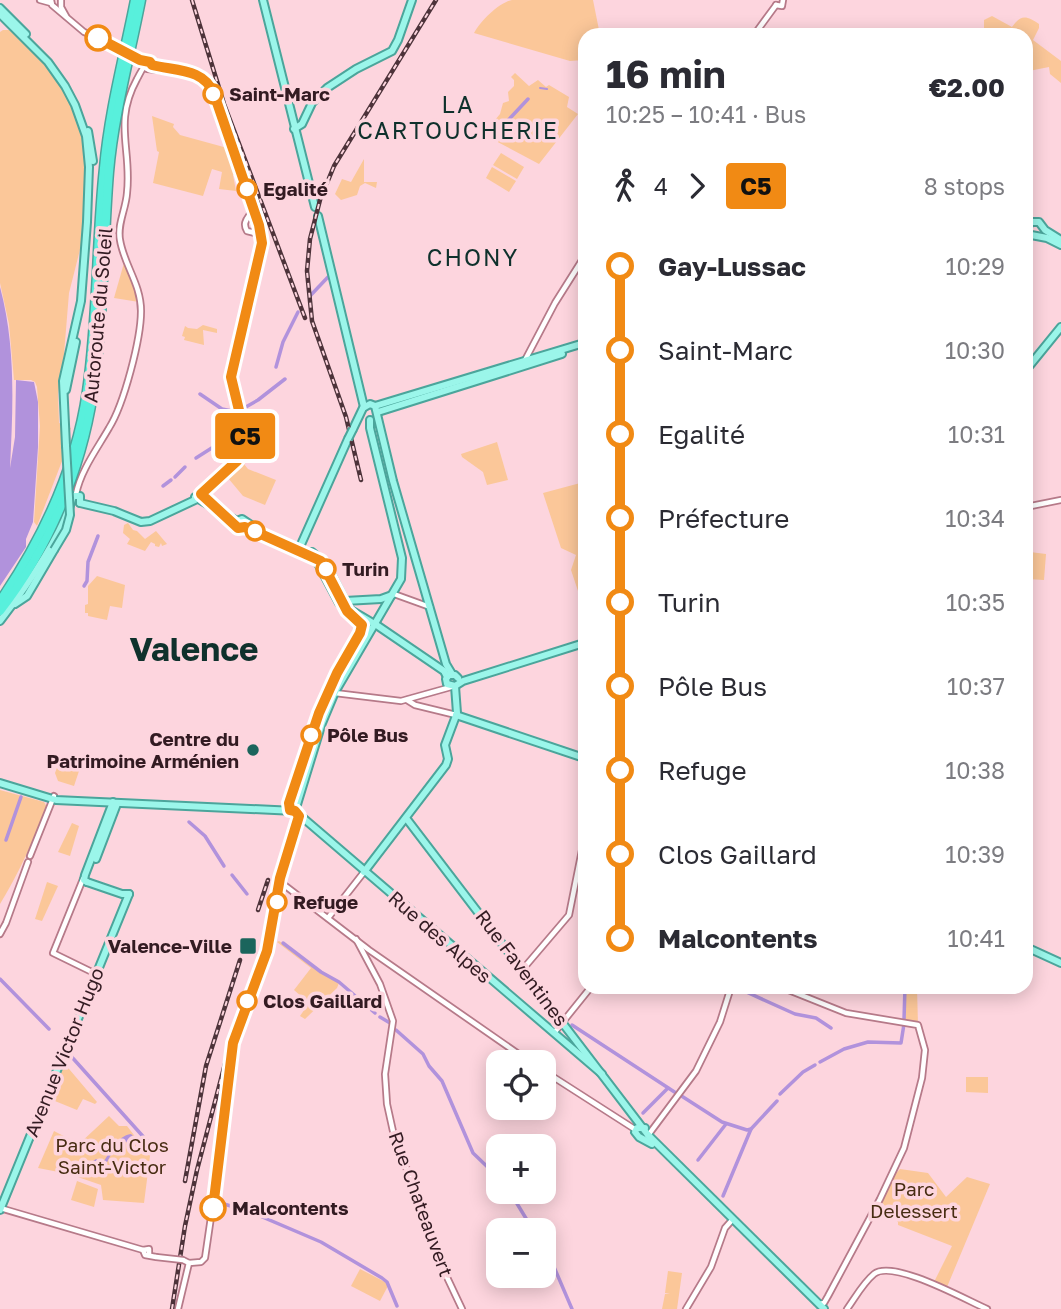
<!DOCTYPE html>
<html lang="en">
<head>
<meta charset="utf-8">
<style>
  :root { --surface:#fff; --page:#f2f2f3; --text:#2b2b33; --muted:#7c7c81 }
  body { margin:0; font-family:"Golos Text",sans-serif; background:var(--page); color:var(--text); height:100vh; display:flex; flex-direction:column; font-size:26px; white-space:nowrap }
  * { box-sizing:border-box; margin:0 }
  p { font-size:23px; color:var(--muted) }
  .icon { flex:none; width:38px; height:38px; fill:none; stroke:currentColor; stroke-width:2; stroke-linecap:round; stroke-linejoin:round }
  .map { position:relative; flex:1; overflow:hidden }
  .details { position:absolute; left:578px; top:28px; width:455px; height:966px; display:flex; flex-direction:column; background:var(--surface); border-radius:21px; box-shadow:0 4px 18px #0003 }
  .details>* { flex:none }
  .badge { padding:0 14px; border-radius:5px; font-size:24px; line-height:46px }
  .buttons { position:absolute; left:486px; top:1050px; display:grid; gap:14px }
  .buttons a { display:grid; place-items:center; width:70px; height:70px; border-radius:14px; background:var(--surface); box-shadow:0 4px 18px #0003; font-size:35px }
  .map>.badge { position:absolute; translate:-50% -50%; box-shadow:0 0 0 4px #fff }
  .legs { display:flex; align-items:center; gap:10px; height:77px; padding:0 28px; font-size:23px }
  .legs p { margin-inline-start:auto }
  .summary { display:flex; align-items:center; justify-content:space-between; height:119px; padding:0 28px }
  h1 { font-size:38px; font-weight:700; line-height:52px }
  ul { padding:0 28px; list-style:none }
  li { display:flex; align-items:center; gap:24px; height:84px; font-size:26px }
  li i { display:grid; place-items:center; width:10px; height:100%; margin:0 9px; background:currentColor }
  li i::after { content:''; width:18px; height:18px; margin:-9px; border:5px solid; border-radius:50%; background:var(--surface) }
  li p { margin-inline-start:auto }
  li:first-child i { background:linear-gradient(#0000 50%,currentColor 0) }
  li:last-child i { background:linear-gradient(currentColor 50%,#0000 0) }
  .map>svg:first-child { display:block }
  .green { fill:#fbc799 }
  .water { fill:#b192dc }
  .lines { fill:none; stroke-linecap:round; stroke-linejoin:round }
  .stream { stroke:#b192dc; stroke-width:2 }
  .canal { stroke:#b192dc; stroke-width:3.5 }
  .minor-casing { stroke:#b67a89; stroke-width:8 }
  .major-casing { stroke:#4ba59b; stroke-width:10 }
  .highway-casing { stroke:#4ba59b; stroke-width:11 }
  .minor { stroke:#fff; stroke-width:4.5 }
  .major { stroke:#9bf6ea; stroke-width:6 }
  .highway { stroke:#58f0dc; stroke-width:8 }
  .rail-casing { stroke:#4d333a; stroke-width:4.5 }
  .rail { stroke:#fdd5de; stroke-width:2; stroke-dasharray:5; stroke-linecap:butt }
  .minor-bridge-casing { stroke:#b67a89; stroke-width:8; stroke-linecap:butt }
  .major-bridge-casing { stroke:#4ba59b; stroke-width:10; stroke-linecap:butt }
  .minor-bridge { stroke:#fff; stroke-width:4.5 }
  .major-bridge { stroke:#9bf6ea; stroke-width:6 }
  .line-1-casing { stroke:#fff; stroke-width:16 }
  .line-1 { stroke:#f18a14; stroke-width:10 }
  .stop-1-dot { fill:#fff; stroke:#f18a14; stroke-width:3.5 }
  .poi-dot { fill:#1b655c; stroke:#fdd5de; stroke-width:2.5 }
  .labels { text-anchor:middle; stroke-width:7; stroke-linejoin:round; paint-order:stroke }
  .stop-label { font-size:19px; font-weight:bold; fill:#331b22; stroke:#fdd5de; text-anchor:start }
  .street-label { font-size:19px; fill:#331b22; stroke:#fdd5de }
  .poi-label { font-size:19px; font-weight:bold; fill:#331b22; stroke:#fdd5de; text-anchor:end }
  .park-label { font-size:19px; fill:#472c12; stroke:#fdd5de }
  .quarter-label { font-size:23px; letter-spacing:2px; fill:#0f312c; stroke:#fdd5de }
  .town-label { font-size:33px; font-weight:bold; fill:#0f312c; stroke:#fdd5de }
</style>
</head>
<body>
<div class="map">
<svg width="1061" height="1309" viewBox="0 0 1061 1309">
  <rect width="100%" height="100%" fill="#fdd5de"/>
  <g class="green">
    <path d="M512 0H593L600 35H584V60L570 61 474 33C481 20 500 2 512 0Z"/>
    <path d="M992 16 1012 27C1021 14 1027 16 1039 24V28L1033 40 1061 61V83L1050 74 1049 67 1029 71 1026 56V35H994L984 29V20Z"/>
    <polygon points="3,30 10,30 48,62 65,86 86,136 87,222 69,293 64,354 58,394 59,423 71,428 66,441 69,443 37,526 34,522 40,426 37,387 35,382 31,380 14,380 9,324 0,283 0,32"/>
    <polygon points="515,73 529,86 538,80 546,87 549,85 569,97 567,107 578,114 539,164 492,139 496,132 489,127 500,114 503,103 509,101 508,92 514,86 514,80 511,77"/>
    <polygon points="152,116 174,124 173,127 180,135 231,149 240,175 233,175 236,191 219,189 222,172 212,169 203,196 153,183 159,152 157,151"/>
    <polygon points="501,153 524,167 517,179 493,165"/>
    <polygon points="364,159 364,182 377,182 376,188 365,183 360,186 357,195 341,200 335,194 342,179 351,182"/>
    <polygon points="492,167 516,181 509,192 486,178"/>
    <polygon points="126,261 128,266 139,302 114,298 124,263"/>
    <polygon points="203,325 217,329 217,333 203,330 204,345 184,340 185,337 182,336 185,326 188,328 197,329"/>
    <polygon points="497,442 508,480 487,485 483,472 462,457 461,454"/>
    <polygon points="244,464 248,469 276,480 265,505 243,496 228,478"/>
    <polygon points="584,482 584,596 580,597 571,570 576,555 561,548 543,493"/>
    <polygon points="128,523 133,530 137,531 145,539 156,531 167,544 162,546 161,543 159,547 155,546 155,544 151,542 145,551 127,544 130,539 123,533 124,525"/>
    <polygon points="1030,552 1046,554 1044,580 1027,579"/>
    <polygon points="97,576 125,585 122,608 110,606 107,620 88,616 88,613 85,613 85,605 88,604 88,586"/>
    <polygon points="63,764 79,771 74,786 58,781 55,773 58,765"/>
    <path d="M0 790 44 802 47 807C33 841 19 873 0 904Z"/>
    <polygon points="72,823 79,826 70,856 58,852"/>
    <polygon points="47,882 58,886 42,921 35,919"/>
    <polygon points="279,941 339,983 337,988 305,1019 300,1016 309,1003 294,990 311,968 277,942"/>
    <polygon points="905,987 917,987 918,1025 905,1023 904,1020"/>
    <polygon points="64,1063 97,1102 95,1104 83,1099 77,1110 50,1099"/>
    <polygon points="966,1077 988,1077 988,1093 966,1092"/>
    <polygon points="109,1116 119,1126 127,1126 150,1156 144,1203 103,1200 101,1185 69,1174 38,1168 54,1131 79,1144"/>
    <polygon points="900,1169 928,1173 946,1197 967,1177 990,1184 947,1287 934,1282 952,1246 898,1225 898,1222 881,1201 894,1175"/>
    <polygon points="77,1181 98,1189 94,1207 71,1200"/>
    <polygon points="360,1269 389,1284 380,1301 351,1286"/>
    <polygon points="668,1271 682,1273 677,1309 662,1309 665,1294 670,1294 665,1293"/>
  </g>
  <g class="water">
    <path d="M0 287C16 347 13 406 10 468L15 437 16 380 34 382 38 402V447L33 522 26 539V547L0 586Z"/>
    <path d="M131 1134 136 1139 135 1144H129L123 1140 115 1147 104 1168 101 1169V1164L94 1162 84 1174 76 1175 77 1172 96 1159 104 1161C111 1151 117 1136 131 1134Z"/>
  </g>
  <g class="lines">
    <polyline class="stream" points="540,88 547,89"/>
    <g class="canal">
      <polyline points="498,131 528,99"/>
      <polyline points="310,296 328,277"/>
      <polyline points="276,367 283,342 298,312"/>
      <polyline points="200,394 222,409 237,412 258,400 285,379"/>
      <polyline points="196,458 229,437 237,412"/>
      <polyline points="175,477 185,467"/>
      <polyline points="163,486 171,480"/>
      <polyline points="84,586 87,581 88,562 98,536"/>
      <polyline points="189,822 205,836 224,866"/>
      <polyline points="6,840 21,797"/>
      <polyline points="232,875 247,894"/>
      <polyline points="283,943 321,972 339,982 375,1013"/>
      <polyline points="0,979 49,1029"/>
      <polyline points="742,990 795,1014 816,1018 831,1028"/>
      <polyline points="380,1017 390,1023"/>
      <polyline points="904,1020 905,987"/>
      <polyline points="572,1025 676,1093"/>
      <polyline points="396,1030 423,1054 429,1066 442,1081 473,1153 499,1178"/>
      <polyline points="70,1055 157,1152"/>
      <polyline points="820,1062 844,1049 868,1042 901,1043 904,1024"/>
      <polyline points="780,1094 803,1072 815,1065"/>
      <polyline points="680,1095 722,1122 747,1130 751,1129 777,1101"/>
      <polyline points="643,1113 668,1088"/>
      <polyline points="698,1160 726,1124"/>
      <polyline points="510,1192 533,1230"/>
      <polyline points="723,1196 751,1129"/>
      <polyline points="217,1202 248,1211"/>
      <polyline points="253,1213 321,1242 382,1278 387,1282 397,1306"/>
      <polyline points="544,1249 548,1254"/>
      <polyline points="551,1260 572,1309"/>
    </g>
    <defs>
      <g id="minor">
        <polyline points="40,0 51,3"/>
        <polyline points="51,0 52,5 84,32 116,45"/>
        <polyline points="61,0 61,7 66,16"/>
        <polyline points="776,5 782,6 783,0"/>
        <polyline points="754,35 776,5"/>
        <polyline points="139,59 147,69 192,73 209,83 259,225 262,243 231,377 231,384"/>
        <polyline points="143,61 166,69"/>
        <path d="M253 209C250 217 241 221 247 231L255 233"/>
        <polyline points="248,292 255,259"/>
        <polyline points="524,362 555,303 584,257"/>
        <path d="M76 494C81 470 97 449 109 428 124 404 141 339 141 311 141 284 124 265 120 240 117 224 126 209 127 193 132 149 113 123 137 79 140 74 141 70 145 66"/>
        <path d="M201 494C213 481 231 471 241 456 253 437 237 401 230 382"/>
        <polyline points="1026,507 1061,500"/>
        <polyline points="394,594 430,607"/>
        <polyline points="335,693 401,701 451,687"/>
        <polyline points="407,700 415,705 456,715"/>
        <polyline points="30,856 54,796"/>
        <polyline points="83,879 53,953 96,974"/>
        <polyline points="279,881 369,950 530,1062"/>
        <polyline points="328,918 364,872"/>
        <polyline points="0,934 6,923 28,862"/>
        <polyline points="356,939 380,984 393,1021 385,1074 387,1104 396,1145 413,1183 436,1254 462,1309"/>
        <polyline points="523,969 569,915 584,840"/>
        <polyline points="781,987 846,1013 918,1025 925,1050 922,1078 904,1148 880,1199 828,1296 824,1303 820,1304"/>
        <polyline points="554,1033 591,987"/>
        <polyline points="544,1071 636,1130"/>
        <polyline points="649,1134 696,1071 720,1022 731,987"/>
        <polyline points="0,1208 143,1250 145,1255 156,1257"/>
        <polyline points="143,1250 149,1249 149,1254"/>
        <polyline points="183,1260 189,1263 201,1262 205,1258 223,1135 233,1043 266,949 278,886 299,816"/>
        <polyline points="178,1309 189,1263"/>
        <polyline points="686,1309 711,1267 725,1228 733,1219"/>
        <path d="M847 1309C855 1298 863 1283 874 1274 893 1259 966 1300 987 1309"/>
      </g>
      <g id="major">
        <polyline points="263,0 315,207"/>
        <polyline points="0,8 26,34"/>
        <polyline points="0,14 48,62 65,86 75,105 86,136 89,167 87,222 81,301 63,381 66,446"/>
        <polyline points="294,129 302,124 312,103 327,88 356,69 392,51 398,40 412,0"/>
        <polyline points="88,131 93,161"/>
        <polyline points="318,216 364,407"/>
        <polyline points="1026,227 1032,222 1039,222 1045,230 1061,240"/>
        <polyline points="1026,234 1047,238 1061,245"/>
        <polyline points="1026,370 1061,327"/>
        <polyline points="66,390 76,342"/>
        <polyline points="375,406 584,343"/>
        <polyline points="378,412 562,354"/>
        <polyline points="353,429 363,408 370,404 375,406 393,481 446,664 452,674"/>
        <polyline points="195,497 237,521 242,519 251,525"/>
        <polyline points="80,503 114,511 141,522 150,521 197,499"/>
        <polyline points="224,513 239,529 245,527 299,549 315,558 339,603 378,626 444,671 447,677"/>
        <polyline points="299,549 348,439"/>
        <polyline points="312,552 326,564 345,601 381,599 392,595"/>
        <polyline points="15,604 27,596 54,550"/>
        <path d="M0 621C26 587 62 537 73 496H80V503"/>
        <polyline points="458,678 455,675 449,675 446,679 447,684 455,686 463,681 584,643"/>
        <polyline points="456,715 584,758"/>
        <polyline points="0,783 56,800 295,811"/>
        <polyline points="295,811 322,723 335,692 401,579 402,558 370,428 370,420"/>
        <polyline points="295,811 602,1074"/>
        <polyline points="406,818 648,1135"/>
        <polyline points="96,859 117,804"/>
        <polyline points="364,872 446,765 448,759 445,745 457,713 455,686"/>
        <polyline points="87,882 84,880 85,875 113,802"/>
        <polyline points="87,882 122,894 129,894"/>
        <polyline points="1026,947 1061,963"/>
        <polyline points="645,1128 637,1128 635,1132 639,1137 652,1144"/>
        <polyline points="648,1135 824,1309"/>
        <polyline points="0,1210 129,894"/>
      </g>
      <g id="highway">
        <path d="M0 601C43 538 76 467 87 391 98 317 96 242 104 168 109 111 124 56 135 0"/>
        <path d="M0 611C48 550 81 471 93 394 104 321 103 246 109 172 114 114 130 57 141 0"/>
      </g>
    </defs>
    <use href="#minor" class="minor-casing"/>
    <use href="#major" class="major-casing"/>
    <use href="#highway" class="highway-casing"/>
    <use href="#minor" class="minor"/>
    <use href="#major" class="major"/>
    <use href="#highway" class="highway"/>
    <defs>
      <g id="rail">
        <polyline points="192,0 224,104 305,318"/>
        <polyline points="361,480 346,417 312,321 307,271 310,239 320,200 334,166 436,0"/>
        <polyline points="272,901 293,820"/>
        <polyline points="258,910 268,880"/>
        <polyline points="185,1181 206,1066 240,960"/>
        <polyline points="172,1309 185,1226 197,1170 231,1041 261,955 274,891"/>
      </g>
    </defs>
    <use href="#rail" class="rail-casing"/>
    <use href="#rail" class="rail"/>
    <defs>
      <g id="minor-bridge">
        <polyline points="116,45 139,59"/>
        <polyline points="156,1257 183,1260"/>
      </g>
      <g id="major-bridge">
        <polyline points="348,439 353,429"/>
        <polyline points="54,550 66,530 70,515 66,446"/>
      </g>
    </defs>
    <use href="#minor-bridge" class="minor-bridge-casing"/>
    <use href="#major-bridge" class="major-bridge-casing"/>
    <use href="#minor-bridge" class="minor-bridge"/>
    <use href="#major-bridge" class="major-bridge"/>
  </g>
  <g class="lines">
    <defs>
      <path id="line-1" d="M98 38 140 60 150 62 152 65C175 71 204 68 214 94L259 225 262 243 231 377 244 431V450L237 461 201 494 238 528 245 527 321 561 347 611 362 625 360 633 337 673 319 713 289 803 290 810 295 811 299 816 280 878 267 951 233 1043 213 1208"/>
    </defs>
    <use href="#line-1" class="line-1-casing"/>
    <use href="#line-1" class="line-1"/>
  </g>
  <g class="stop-1-dot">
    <circle cx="98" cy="38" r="12"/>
    <circle cx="213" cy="94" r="9"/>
    <circle cx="247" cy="189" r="9"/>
    <circle cx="255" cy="531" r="9"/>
    <circle cx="326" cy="569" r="9"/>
    <circle cx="311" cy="735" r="9"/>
    <circle cx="277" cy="902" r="9"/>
    <circle cx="247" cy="1001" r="9"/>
    <circle cx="213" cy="1208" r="12"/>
  </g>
  <g class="poi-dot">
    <circle cx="253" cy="750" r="7"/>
    <rect x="239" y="937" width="18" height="18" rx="3.5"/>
  </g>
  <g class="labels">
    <g class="stop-label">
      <text x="229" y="101">Saint-Marc</text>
      <text x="263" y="196">Egalité</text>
      <text x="342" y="576">Turin</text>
      <text x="327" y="742">Pôle Bus</text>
      <text x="293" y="909">Refuge</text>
      <text x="263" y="1008">Clos Gaillard</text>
      <text x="232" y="1215">Malcontents</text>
    </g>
    <g class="street-label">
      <text transform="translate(98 315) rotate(-85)" y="7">Autoroute du Soleil</text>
      <text transform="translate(440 937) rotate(41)" y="7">Rue des Alpes</text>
      <text transform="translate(522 968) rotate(53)" y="7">Rue Faventines</text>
      <text transform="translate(64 1052) rotate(-68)" y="7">Avenue Victor Hugo</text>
      <text transform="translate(421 1204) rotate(70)" y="7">Rue Chateauvert</text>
    </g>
    <g class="poi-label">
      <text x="239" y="746">Centre du<tspan x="239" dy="22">Patrimoine Arménien</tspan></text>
      <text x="232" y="953">Valence-Ville</text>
    </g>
    <g class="park-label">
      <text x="112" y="1152">Parc du Clos<tspan x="112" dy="22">Saint-Victor</tspan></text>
      <text x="914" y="1196">Parc<tspan x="914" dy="22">Delessert</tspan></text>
    </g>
    <g class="quarter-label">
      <text x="458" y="113">LA<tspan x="458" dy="26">CARTOUCHERIE</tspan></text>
      <text x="473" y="266">CHONY</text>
    </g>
    <g class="town-label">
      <text x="194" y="661">Valence</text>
    </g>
  </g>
</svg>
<div class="buttons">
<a><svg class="icon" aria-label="locate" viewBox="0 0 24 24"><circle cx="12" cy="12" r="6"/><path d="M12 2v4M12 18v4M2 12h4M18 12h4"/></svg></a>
<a>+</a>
<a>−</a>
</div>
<b class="badge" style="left:245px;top:436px;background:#f18a14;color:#111">C5</b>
<section class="details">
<div class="summary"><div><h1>16 min</h1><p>10:25 – 10:41 · Bus</p></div><b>€2.00</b></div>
<div class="legs"><svg class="icon" aria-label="walk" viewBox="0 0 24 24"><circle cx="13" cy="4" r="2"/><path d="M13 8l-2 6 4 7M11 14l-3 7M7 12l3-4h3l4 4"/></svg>4<svg class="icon" aria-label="forward" viewBox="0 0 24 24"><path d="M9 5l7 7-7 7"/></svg><b class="badge" style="background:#f18a14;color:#111">C5</b><p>8 stops</p></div>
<ul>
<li><i style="color:#f18a14"></i><b>Gay-Lussac</b><p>10:29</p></li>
<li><i style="color:#f18a14"></i><span>Saint-Marc</span><p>10:30</p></li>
<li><i style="color:#f18a14"></i><span>Egalité</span><p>10:31</p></li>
<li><i style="color:#f18a14"></i><span>Préfecture</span><p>10:34</p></li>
<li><i style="color:#f18a14"></i><span>Turin</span><p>10:35</p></li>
<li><i style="color:#f18a14"></i><span>Pôle Bus</span><p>10:37</p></li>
<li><i style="color:#f18a14"></i><span>Refuge</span><p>10:38</p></li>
<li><i style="color:#f18a14"></i><span>Clos Gaillard</span><p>10:39</p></li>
<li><i style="color:#f18a14"></i><b>Malcontents</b><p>10:41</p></li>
</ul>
</section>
</div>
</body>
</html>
